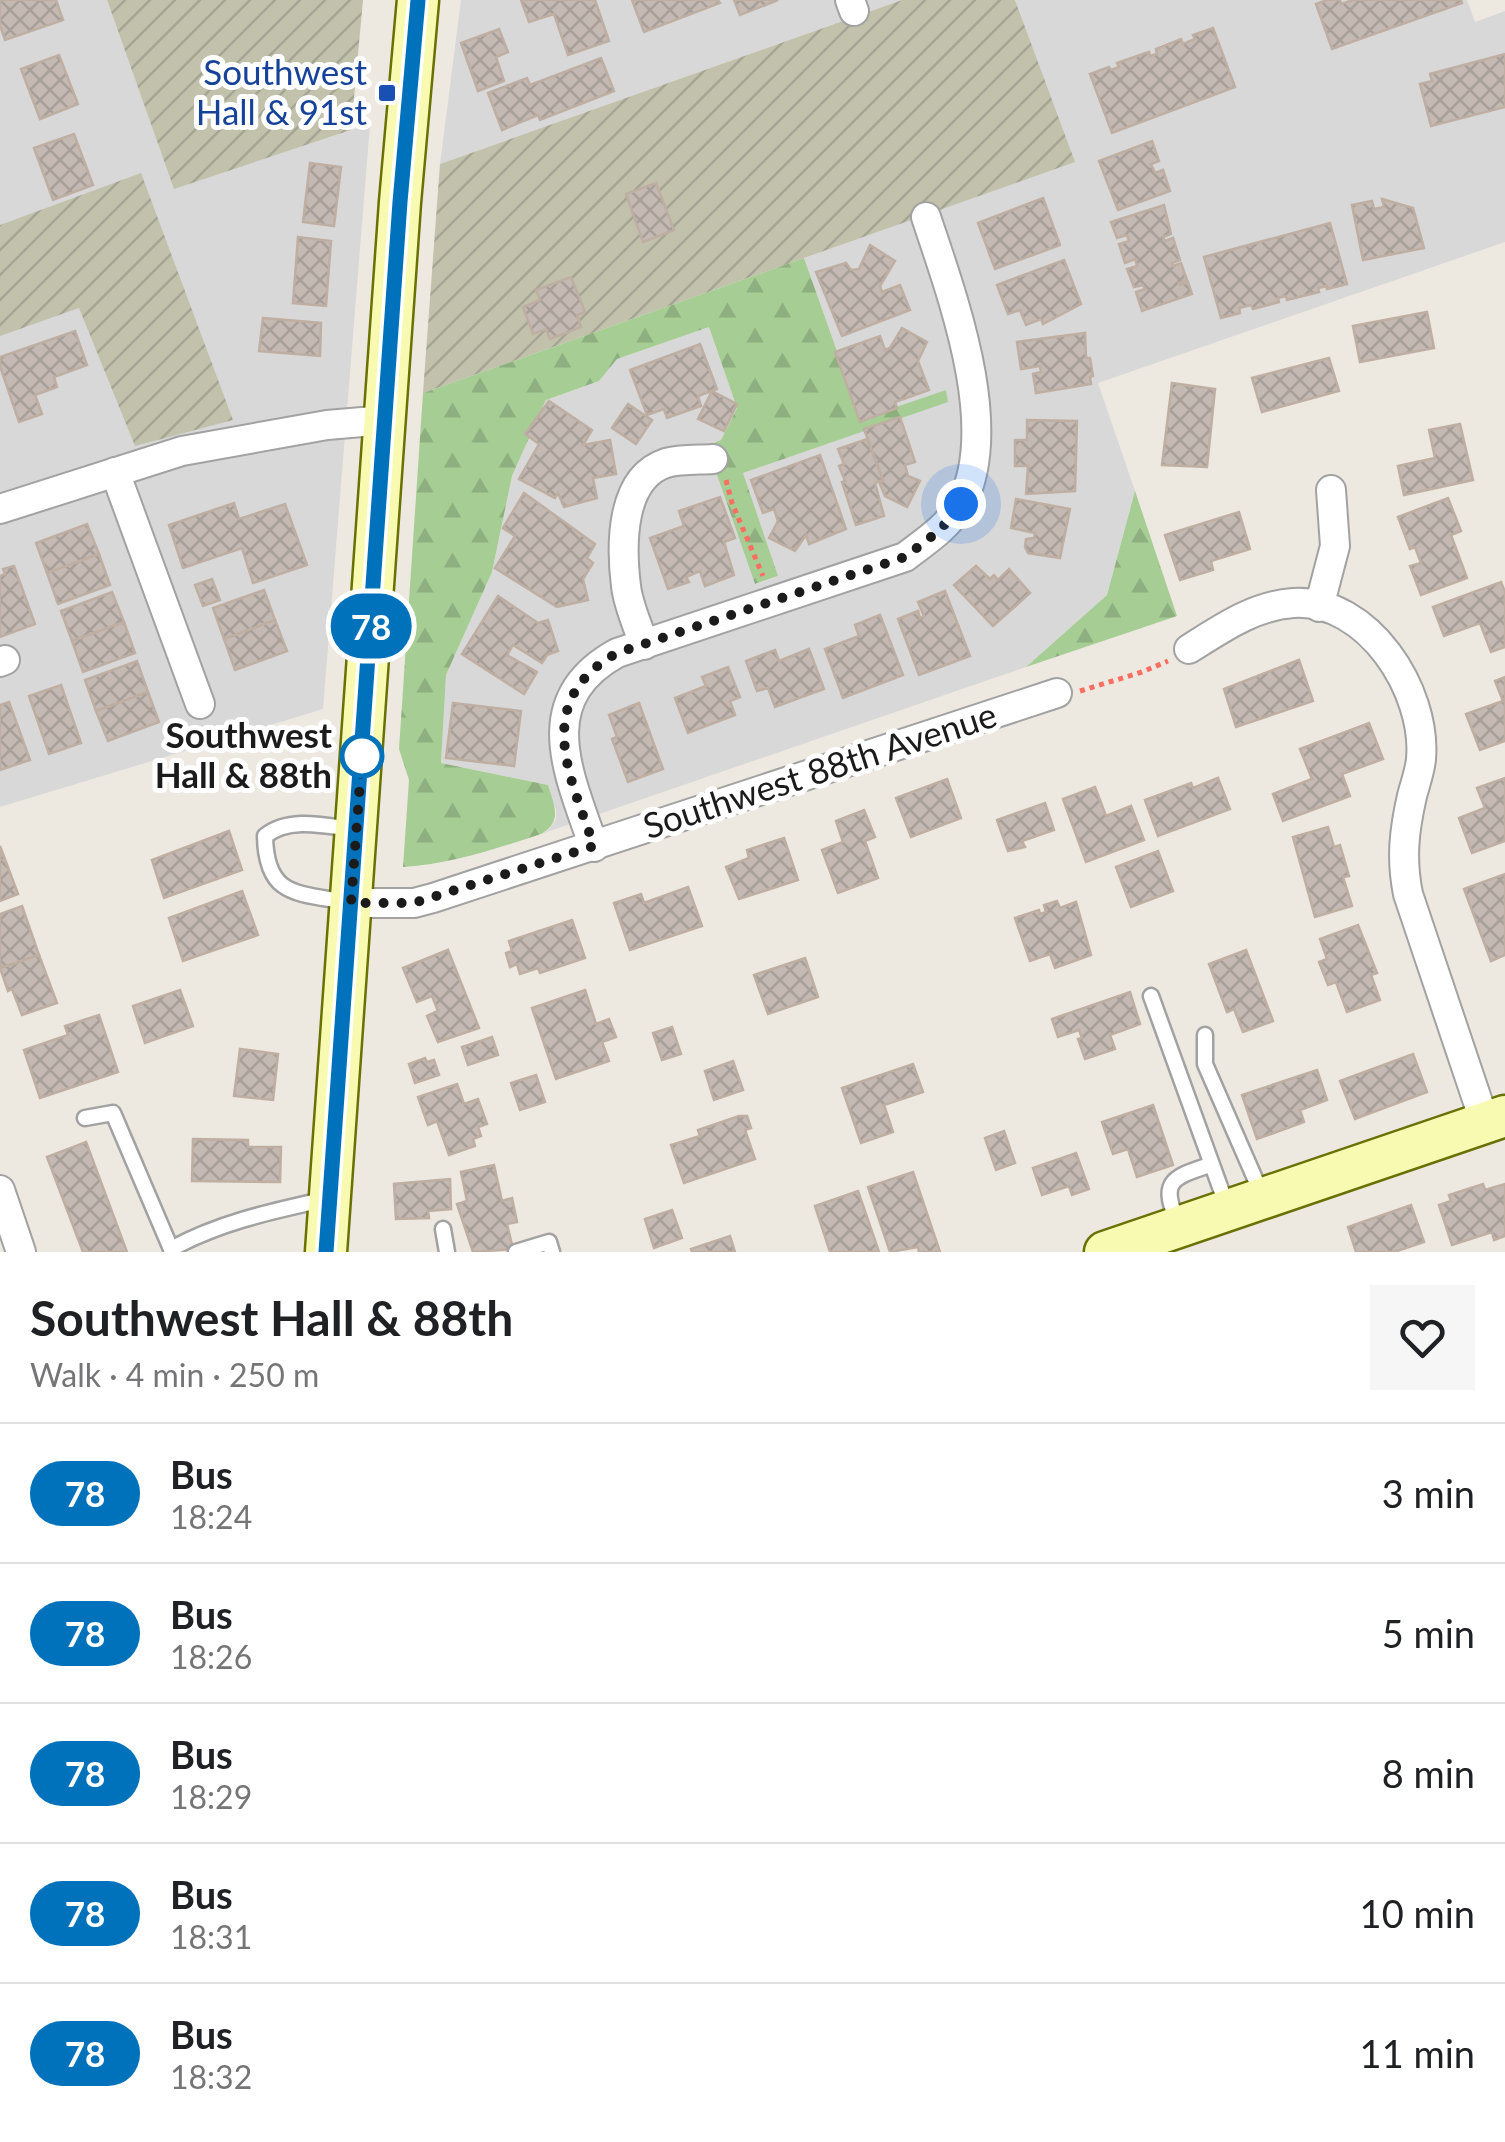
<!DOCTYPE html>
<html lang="en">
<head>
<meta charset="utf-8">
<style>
  :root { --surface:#fff; --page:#f6f6f6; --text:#202124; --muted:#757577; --line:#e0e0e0 }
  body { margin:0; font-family:Lato,sans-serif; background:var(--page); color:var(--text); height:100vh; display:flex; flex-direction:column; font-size:38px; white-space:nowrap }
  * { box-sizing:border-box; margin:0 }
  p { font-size:32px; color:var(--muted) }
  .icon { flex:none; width:55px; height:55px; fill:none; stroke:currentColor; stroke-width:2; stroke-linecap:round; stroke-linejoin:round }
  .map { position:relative; height:1252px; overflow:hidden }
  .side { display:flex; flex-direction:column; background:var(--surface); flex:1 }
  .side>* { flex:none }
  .badge { padding:0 20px; border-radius:32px; font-size:35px; line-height:65px }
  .you { position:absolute; width:50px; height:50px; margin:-25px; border:8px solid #fff; border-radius:50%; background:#1a73e8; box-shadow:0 0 0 15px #1a73e833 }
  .map>.badge { position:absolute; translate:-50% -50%; box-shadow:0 0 0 5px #fff }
  .round { display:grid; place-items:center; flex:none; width:105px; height:105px; border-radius:0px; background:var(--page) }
  .headline { display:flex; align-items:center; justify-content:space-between; height:170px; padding:0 30px }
  h1 { font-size:48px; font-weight:700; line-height:75px }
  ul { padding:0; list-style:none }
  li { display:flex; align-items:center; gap:30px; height:140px; padding:0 30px; border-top:2px solid var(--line) }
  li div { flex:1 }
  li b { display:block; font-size:38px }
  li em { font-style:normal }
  li .badge { min-width:110px; font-weight:700; text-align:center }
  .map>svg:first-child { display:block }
  .residential { fill:#d9d8d8 }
  .construction { fill:url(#construction-furrows) }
  .forest { fill:url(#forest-firs) }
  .building { fill:url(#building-cross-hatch); stroke:#bfaea2; stroke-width:2.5 }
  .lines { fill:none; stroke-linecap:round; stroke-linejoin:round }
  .lane-casing { stroke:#a2a2a2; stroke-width:19 }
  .street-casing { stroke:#a2a2a2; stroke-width:32 }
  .secondary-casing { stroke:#697103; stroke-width:45 }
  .path { stroke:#fc6d62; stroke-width:5; stroke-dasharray:5 5; stroke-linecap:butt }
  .lane { stroke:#fff; stroke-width:14 }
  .street { stroke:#fff; stroke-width:28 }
  .secondary { stroke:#f9fab1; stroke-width:40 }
  .line-casing { stroke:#fff; stroke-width:22 }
  .line { stroke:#0072bc; stroke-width:15 }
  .walk { stroke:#1b1b1b; stroke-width:10; stroke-dasharray:0 18 }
  .transit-dot { fill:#1a4fb4; stroke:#fff; stroke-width:4 }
  .stop-dot { fill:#fff; stroke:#0072bc; stroke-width:5 }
  .labels { text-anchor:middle; stroke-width:10; stroke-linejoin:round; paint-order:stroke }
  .transit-label { font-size:35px; fill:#164399; stroke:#fff; text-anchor:end }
  .stop-label { font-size:35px; font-weight:bold; fill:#1b1b1b; stroke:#fff; text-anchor:end }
  .street-label { font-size:35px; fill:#1b1b1b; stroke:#fff }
</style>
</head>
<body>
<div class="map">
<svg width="1505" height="1252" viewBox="0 0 1505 1252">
  <defs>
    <pattern id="construction-furrows" width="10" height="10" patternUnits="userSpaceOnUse" patternTransform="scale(2.5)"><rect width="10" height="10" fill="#c1c1ac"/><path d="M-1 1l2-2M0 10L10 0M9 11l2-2" fill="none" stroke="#a5a593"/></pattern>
    <pattern id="forest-firs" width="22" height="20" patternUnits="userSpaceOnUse" patternTransform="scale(2.5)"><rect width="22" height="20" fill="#a6cd94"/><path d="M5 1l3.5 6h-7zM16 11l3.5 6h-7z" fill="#8eaf7f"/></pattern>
    <pattern id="building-cross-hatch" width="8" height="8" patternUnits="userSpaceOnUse" patternTransform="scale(2.5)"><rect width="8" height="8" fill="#c4bab3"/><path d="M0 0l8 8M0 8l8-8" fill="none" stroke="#a89f99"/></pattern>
  </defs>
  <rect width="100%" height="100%" fill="#ede8e0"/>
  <g class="residential">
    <polygon points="0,0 107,0 174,188 370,124 323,709 0,807"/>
    <polygon points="461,0 902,0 440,164"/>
    <polygon points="1015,0 1467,0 1475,22 1505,11 1505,242 1098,383 1135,491 1107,595 1026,667 541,834 549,830 556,819 556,810 548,785 441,763 446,675 492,572 512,476 546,400 599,381 617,359 709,327 737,408 721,440 708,446 756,584 777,577 743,473 947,402 861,419 804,258 1074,162"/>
  </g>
  <g class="construction">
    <polygon points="107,0 363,0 351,130 174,189"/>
    <polygon points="902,0 1015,0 1075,162 423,393 440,164"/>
    <polygon points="141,173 233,420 135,446 79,308 0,336 0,225"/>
  </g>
  <g class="forest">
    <path d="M804 258 861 419 946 390 948 402 743 473 778 576 755 584 707 446 721 440 737 408 709 327 617 359 599 381 546 400 512 476 492 572 446 675 441 763 548 785C554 804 563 822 541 834 495 849 452 864 403 867L409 780 399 749 423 393Z"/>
    <polygon points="1135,491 1177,616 1026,667 1107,595"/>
  </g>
  <g class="building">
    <polygon points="0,0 56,0 63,20 5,40 0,25"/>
    <polygon points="521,0 595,0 609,41 568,55 554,14 529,22"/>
    <polygon points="632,0 718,0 720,3 644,32"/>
    <polygon points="734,0 778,0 740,15"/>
    <polygon points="1327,0 1340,0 1341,4 1353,0 1461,0 1462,3 1332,49 1316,4"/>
    <polygon points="1213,28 1235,87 1112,133 1090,74 1109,67 1111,70 1119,67 1117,63 1149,52 1150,56 1157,54 1156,49 1181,39 1183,44 1195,39 1193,35"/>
    <polygon points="499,29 508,52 496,57 504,81 478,91 461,43"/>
    <polygon points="1505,54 1505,107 1431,126 1420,84 1432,81 1430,74"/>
    <polygon points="59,55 78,104 40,119 21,69"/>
    <polygon points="601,58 614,91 540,120 538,115 502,130 488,93 527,78 530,85"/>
    <polygon points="74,134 93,185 53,200 34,148"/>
    <polygon points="1152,141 1159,161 1151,164 1155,173 1163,170 1170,191 1118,210 1099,161"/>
    <polygon points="310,163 341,167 334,226 303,222"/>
    <polygon points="656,183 674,230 643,242 626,194"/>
    <polygon points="1043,198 1060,245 995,269 978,223"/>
    <polygon points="1382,199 1413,208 1424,248 1363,260 1352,205 1372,201 1374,209 1384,207"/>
    <polygon points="1164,205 1171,234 1163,237 1165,241 1173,238 1180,260 1172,263 1173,266 1181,263 1187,280 1179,283 1180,285 1188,282 1192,294 1142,311 1136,292 1145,289 1143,285 1134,287 1127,269 1137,266 1135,259 1125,263 1119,244 1129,241 1127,235 1117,238 1111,222"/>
    <polygon points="1330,223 1347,284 1327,289 1326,286 1318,288 1319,292 1287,300 1286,296 1278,298 1279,302 1253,309 1251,305 1239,308 1240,313 1221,318 1204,257"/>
    <polygon points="298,237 331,241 326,306 293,303"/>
    <polygon points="870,245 895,261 880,286 882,292 900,285 910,310 842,336 816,272 846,263 851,270 859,269"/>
    <polygon points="1064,260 1081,304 1043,324 1041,319 1026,325 1020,310 1008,314 997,285"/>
    <polygon points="571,277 585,312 577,315 581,327 550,339 546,329 533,334 523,307 540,300 536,290"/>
    <polygon points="1427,312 1434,348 1360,362 1353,326"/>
    <polygon points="263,318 321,323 320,356 259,351"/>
    <polygon points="902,328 927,342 918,361 929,390 895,402 897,408 860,422 835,352 880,336 885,350 890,348"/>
    <polygon points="75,331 87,365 54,377 57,387 35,395 42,414 19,422 0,366 0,357"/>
    <polygon points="1085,333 1086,358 1090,358 1093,376 1090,377 1091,384 1036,393 1033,374 1041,372 1040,366 1021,369 1017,342"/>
    <polygon points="700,344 717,389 698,396 701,406 667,418 664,409 647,415 630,370"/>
    <polygon points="1329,358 1339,391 1262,412 1252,378"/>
    <polygon points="1172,383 1215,389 1207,467 1162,465"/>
    <polygon points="712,391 737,404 724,431 698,419"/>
    <polygon points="549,401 592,430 583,445 610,440 616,474 593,478 597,498 564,507 558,493 555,498 519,479 539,444 525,434"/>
    <polygon points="628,404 652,420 636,444 612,428"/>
    <polygon points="900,417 915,462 905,465 908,476 920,481 907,507 885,496 880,484 883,480 864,429"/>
    <polygon points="1027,420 1077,421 1075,491 1026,494 1028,466 1015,466 1015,440 1027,440"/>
    <polygon points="1460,424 1473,480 1404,495 1398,466 1435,458 1429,430"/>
    <polygon points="867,439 883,480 875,483 884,516 856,525 842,482 845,481 839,466 844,464 838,449"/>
    <polygon points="820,455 846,529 809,544 806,535 795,551 769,538 778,521 774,509 763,513 751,480"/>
    <polygon points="524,493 595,544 587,558 593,563 583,579 588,600 557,607 495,568 515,536 503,528"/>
    <polygon points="720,497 735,538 724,542 734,575 705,586 700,571 686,577 689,582 668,589 650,538 684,526 679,511"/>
    <polygon points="1448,498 1461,531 1451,535 1467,578 1421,595 1410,566 1421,563 1415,547 1410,549 1398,517"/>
    <polygon points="1016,499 1070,509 1060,558 1028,553 1025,547 1026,539 1034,538 1035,533 1011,528"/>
    <polygon points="234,503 239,519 285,504 307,565 253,583 242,548 183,568 169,525"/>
    <polygon points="1239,512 1250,549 1211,561 1213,570 1180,580 1165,535"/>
    <polygon points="87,524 99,554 47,573 36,543"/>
    <polygon points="99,554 110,585 58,604 47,573"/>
    <polygon points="14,566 35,624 0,637 0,576 5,574 3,569"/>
    <polygon points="976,566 990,579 994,575 998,580 1009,569 1030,593 993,626 954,585"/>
    <polygon points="212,579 220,600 203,606 195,585"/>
    <polygon points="1501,582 1505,592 1505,647 1491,652 1480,623 1444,636 1433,607"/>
    <polygon points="264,590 275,620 224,639 213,608"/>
    <polygon points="945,591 970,656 919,675 898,619 918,611 920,618 924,616 918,602"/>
    <polygon points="112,592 124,622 72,641 61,611"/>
    <polygon points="498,596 538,623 548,620 558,651 547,655 542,663 513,645 507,655 537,672 524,694 462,654"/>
    <polygon points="880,615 903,675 843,698 825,649 859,636 855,625"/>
    <polygon points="275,620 287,651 235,670 224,639"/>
    <polygon points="124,622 135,653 83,672 72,641"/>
    <polygon points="809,649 824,689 775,707 768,688 757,691 746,661 775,650 779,661"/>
    <polygon points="1299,660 1313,701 1236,727 1224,689"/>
    <polygon points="137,661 148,692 96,711 85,680"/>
    <polygon points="728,667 740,697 730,701 735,715 688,733 675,698 706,686 702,677"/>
    <polygon points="1505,677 1505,741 1480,750 1466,714 1503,701 1495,681"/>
    <polygon points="61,685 81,743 49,754 29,696"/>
    <polygon points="148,692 159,722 108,741 96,711"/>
    <polygon points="9,702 30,760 0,770 0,705"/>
    <polygon points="453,703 521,711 514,766 446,758"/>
    <polygon points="639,703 663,769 628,782 612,739 617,737 609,715"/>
    <polygon points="1369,723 1383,759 1342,774 1350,796 1283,821 1273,794 1312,779 1300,749"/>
    <polygon points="1218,778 1230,809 1158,836 1145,800 1191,783 1193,788"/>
    <polygon points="1505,778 1505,841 1472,853 1459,818 1485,808 1477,788"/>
    <polygon points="947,779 961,818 911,837 896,798"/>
    <polygon points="1095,787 1106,816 1131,806 1144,840 1086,862 1063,799"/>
    <polygon points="1045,803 1054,830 1022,841 1025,847 1008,851 997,820"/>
    <polygon points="864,810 875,837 865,841 878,878 838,893 822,850 843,842 836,821"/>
    <polygon points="1328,827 1334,847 1340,845 1349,876 1343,877 1352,906 1315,917 1293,837"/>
    <polygon points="229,831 242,870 164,898 152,860"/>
    <polygon points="784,838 798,880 739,899 726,867 749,858 747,850"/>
    <polygon points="0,846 18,894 0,901"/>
    <polygon points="1158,851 1173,891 1131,907 1116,867"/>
    <polygon points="1505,874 1505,955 1491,961 1464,889"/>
    <polygon points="688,887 702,926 630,950 614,903 641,894 644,903"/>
    <polygon points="242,891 258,935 183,961 169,918"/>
    <polygon points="1057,901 1060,908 1076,902 1091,955 1055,968 1050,954 1030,961 1015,918 1039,910 1040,914 1046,912 1044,905"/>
    <polygon points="22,906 39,955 0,968 0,914"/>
    <polygon points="572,920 585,958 540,973 538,968 520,974 517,964 510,967 506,953 512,951 509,941"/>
    <polygon points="1358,925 1377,973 1371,975 1380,1000 1347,1012 1336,982 1328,985 1319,962 1327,959 1320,939"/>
    <polygon points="448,950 479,1028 438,1042 427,1016 438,1011 432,996 417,1002 403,968"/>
    <polygon points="1246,950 1273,1021 1243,1032 1234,1009 1227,1012 1209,964"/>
    <polygon points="39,955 57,1003 22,1015 12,989 8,991 0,968"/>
    <polygon points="805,958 818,997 768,1014 754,975"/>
    <polygon points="180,990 193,1026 145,1043 133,1006"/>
    <polygon points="585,990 596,1024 609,1019 616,1037 602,1042 609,1061 556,1079 532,1008"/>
    <polygon points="1130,992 1140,1024 1110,1035 1115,1049 1085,1059 1078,1039 1082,1038 1079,1030 1058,1037 1052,1019"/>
    <polygon points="99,1015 118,1072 40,1098 24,1050 68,1035 65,1026"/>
    <polygon points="672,1027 681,1054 662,1060 653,1033"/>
    <polygon points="492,1037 498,1055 468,1065 462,1047"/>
    <polygon points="240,1049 278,1054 273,1100 234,1096"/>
    <polygon points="1413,1054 1427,1092 1355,1119 1340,1081"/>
    <polygon points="425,1058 427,1062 434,1060 439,1075 415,1083 409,1064"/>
    <polygon points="733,1061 743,1090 714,1100 705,1071"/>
    <polygon points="913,1064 923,1092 884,1105 893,1132 861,1143 842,1088"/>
    <polygon points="1317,1070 1327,1100 1300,1110 1304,1122 1257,1139 1242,1095"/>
    <polygon points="536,1075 545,1102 520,1110 511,1083"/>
    <polygon points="457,1084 464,1104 478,1099 487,1124 478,1127 481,1136 473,1139 475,1146 449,1155 437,1121 428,1125 418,1097"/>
    <polygon points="1153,1105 1173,1165 1137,1177 1128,1149 1113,1154 1102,1122"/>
    <polygon points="739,1116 747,1116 751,1128 745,1130 755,1159 684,1183 671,1145 700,1136 698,1130"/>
    <polygon points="1004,1131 1015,1163 996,1170 985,1138"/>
    <polygon points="193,1139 248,1140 248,1147 281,1147 280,1182 192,1181"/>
    <polygon points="86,1142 127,1252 83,1252 47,1157"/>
    <polygon points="1076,1153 1089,1189 1072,1195 1069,1186 1042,1195 1033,1168"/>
    <polygon points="494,1165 502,1201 512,1198 517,1222 507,1224 513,1249 473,1252 457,1204 467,1201 461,1172"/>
    <polygon points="913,1172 940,1252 919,1252 918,1247 890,1252 868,1187"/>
    <polygon points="450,1179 451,1209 428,1211 429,1218 396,1219 394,1184"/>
    <polygon points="1483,1184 1485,1190 1505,1184 1505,1236 1494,1240 1492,1232 1452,1245 1439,1205 1451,1201 1449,1195"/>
    <polygon points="858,1191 879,1252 830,1252 815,1206"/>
    <polygon points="1411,1205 1424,1242 1394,1252 1356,1252 1348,1227"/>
    <polygon points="672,1210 682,1238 654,1248 645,1219"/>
    <polygon points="730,1236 735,1252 692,1252 691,1249"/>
  </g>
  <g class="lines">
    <defs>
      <g id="lane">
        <path d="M348 902C297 893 266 897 265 836 288 817 323 825 351 829"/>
        <polyline points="1151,996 1228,1209"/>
        <polyline points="1205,1035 1205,1064 1263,1197"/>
        <polyline points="85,1118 113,1113 171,1249"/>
        <path d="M1179 1225C1160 1183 1169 1178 1210 1165"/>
        <polyline points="443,1229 447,1252"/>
        <path d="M173 1252 171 1249C220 1222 273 1211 327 1199"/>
        <polyline points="516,1252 549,1242 552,1252"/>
      </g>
      <g id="street">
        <polyline points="850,0 854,11"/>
        <polyline points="115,472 200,704"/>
        <polyline points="0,509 182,451 327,425 386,420"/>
        <polyline points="1319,607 1335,546 1331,490"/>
        <path d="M644 645C638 626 628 605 626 586 621 546 620 478 666 463 680 459 698 460 713 459"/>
        <path d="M1189 649C1221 629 1253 606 1293 603 1368 598 1427 691 1421 759 1420 771 1415 784 1412 796 1404 831 1401 859 1408 894L1485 1123"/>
        <polyline points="0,662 5,660"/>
        <path d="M594 847C569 774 532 700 617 653L905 557C926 541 948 527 961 504 1002 427 951 293 926 217"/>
        <polyline points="351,903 414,903 433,898 1057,693"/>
        <polyline points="0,1190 21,1252"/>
      </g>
      <g id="secondary">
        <polyline points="326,1252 400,202 418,0"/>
        <polyline points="1105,1252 1505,1116"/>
      </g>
    </defs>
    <use href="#lane" class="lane-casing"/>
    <use href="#street" class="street-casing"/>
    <use href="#secondary" class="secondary-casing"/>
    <g class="path">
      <polyline points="726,480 732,503 763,576"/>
      <polyline points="1080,691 1142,672 1168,661"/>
    </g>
    <use href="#lane" class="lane"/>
    <use href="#street" class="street"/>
    <use href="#secondary" class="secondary"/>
  </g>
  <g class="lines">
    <defs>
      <polyline id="line" points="326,1252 400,202 418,0"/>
    </defs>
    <use href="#line" class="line-casing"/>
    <use href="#line" class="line"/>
    <path class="walk" d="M362 756 351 903H414L594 846C569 774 532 701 617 653L905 557 940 530 961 504"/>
  </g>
  <rect class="transit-dot" x="377" y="83" width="20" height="20" rx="5"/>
  <circle class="stop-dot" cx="362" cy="756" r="20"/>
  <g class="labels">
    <g class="transit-label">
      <text x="367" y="85">Southwest<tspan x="367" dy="40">Hall &amp; 91st</tspan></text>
    </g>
    <g class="stop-label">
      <text x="332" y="748">Southwest<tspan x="332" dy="40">Hall &amp; 88th</tspan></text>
    </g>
    <g class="street-label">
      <text transform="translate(820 771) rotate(-18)" y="12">Southwest 88th Avenue</text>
    </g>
  </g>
</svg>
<div class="you" style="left:961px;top:504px"></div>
<b class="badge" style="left:371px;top:626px;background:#0072bc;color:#fff">78</b>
</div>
<section class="side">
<div class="headline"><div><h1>Southwest Hall &amp; 88th</h1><p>Walk · 4 min · 250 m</p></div><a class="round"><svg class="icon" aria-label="heart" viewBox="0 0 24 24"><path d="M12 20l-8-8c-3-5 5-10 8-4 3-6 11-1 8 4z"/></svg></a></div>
<ul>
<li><span class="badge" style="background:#0072bc;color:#fff">78</span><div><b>Bus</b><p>18:24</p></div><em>3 min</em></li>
<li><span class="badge" style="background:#0072bc;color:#fff">78</span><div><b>Bus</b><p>18:26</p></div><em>5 min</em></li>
<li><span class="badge" style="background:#0072bc;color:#fff">78</span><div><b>Bus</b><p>18:29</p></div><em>8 min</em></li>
<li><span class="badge" style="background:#0072bc;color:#fff">78</span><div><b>Bus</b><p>18:31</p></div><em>10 min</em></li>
<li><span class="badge" style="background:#0072bc;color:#fff">78</span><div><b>Bus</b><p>18:32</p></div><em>11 min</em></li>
</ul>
</section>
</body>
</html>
